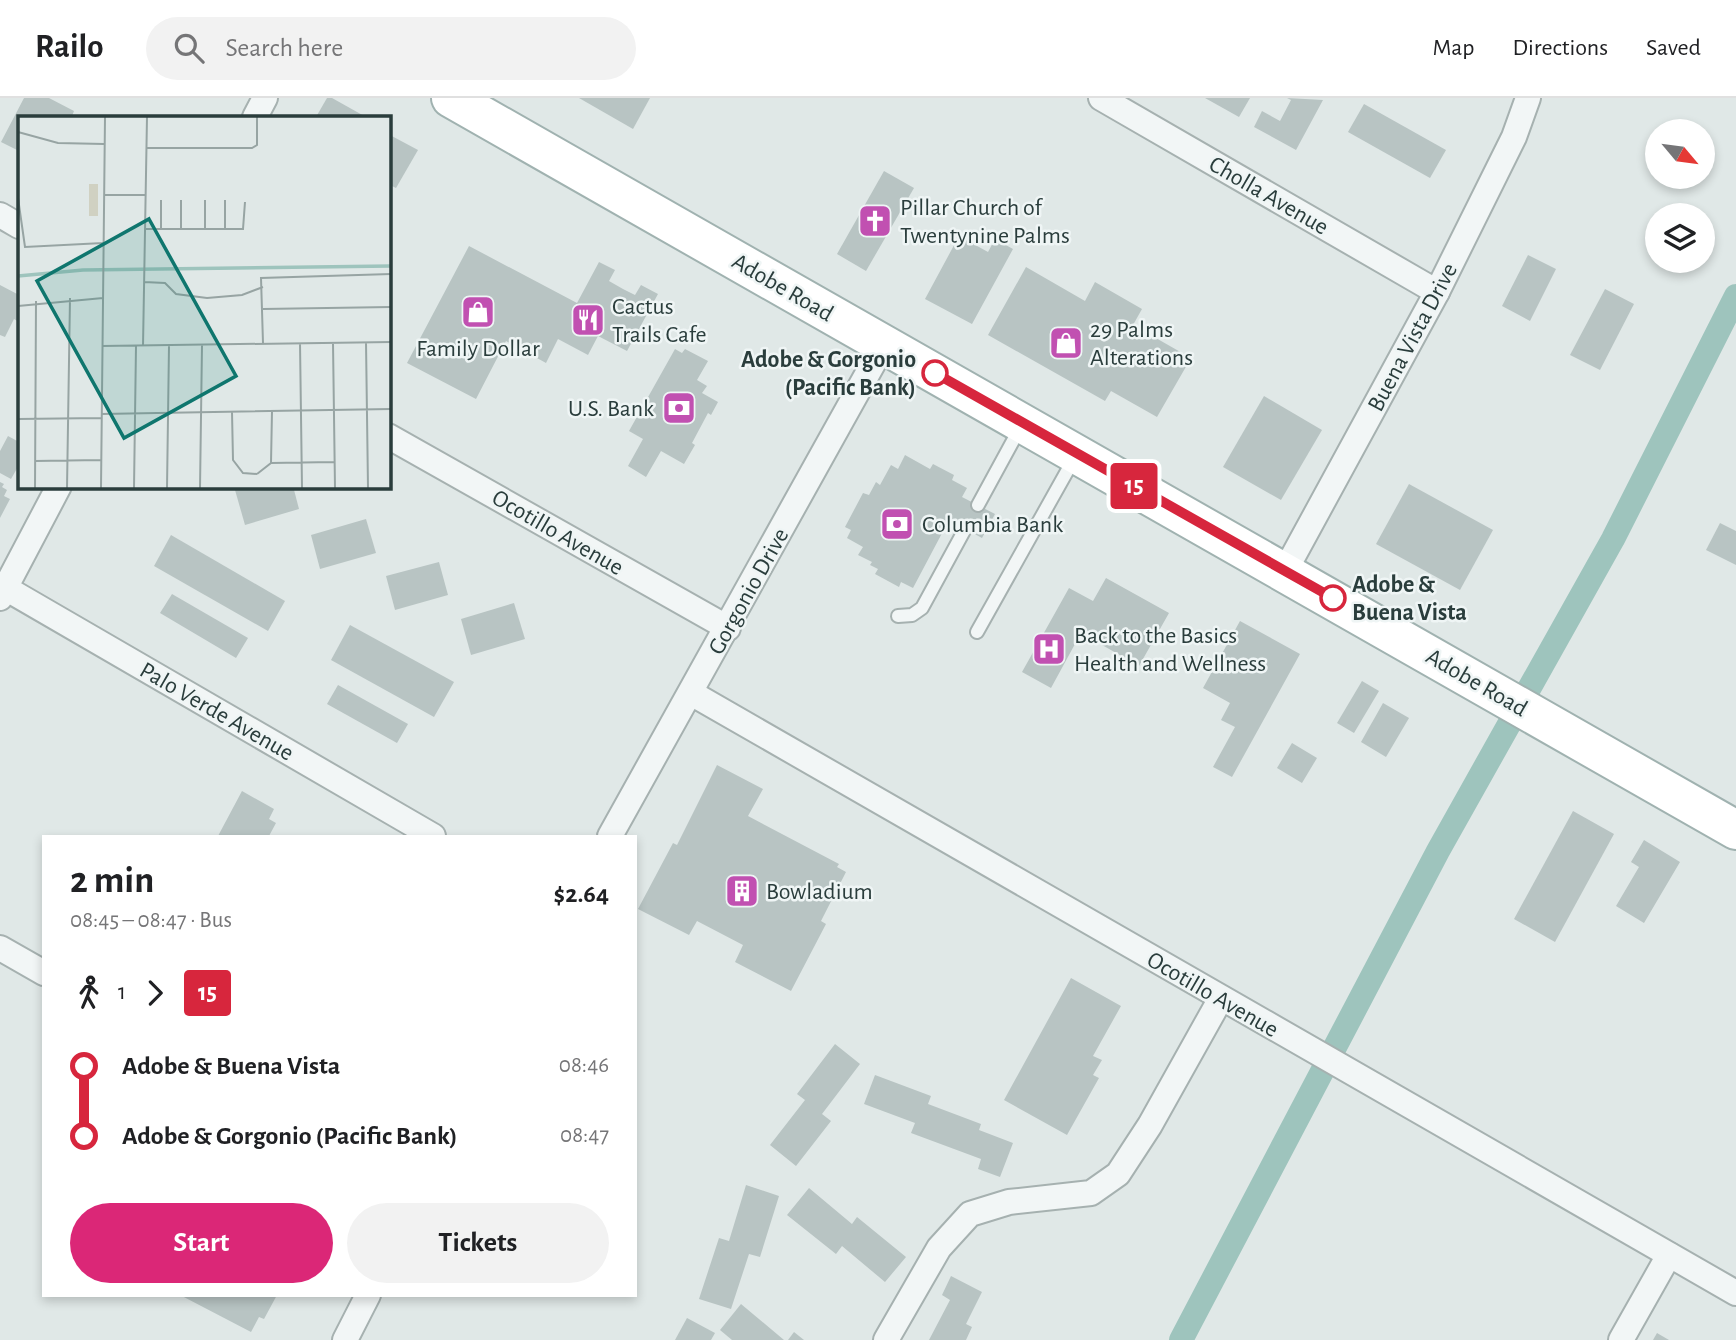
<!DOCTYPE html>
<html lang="en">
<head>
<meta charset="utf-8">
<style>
  :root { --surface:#fff; --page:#f2f2f2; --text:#202124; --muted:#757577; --line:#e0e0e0; --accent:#db2777 }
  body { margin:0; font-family:"Alegreya Sans",sans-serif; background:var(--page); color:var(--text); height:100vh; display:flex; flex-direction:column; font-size:26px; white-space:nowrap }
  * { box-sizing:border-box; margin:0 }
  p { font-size:23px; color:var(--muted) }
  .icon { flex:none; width:38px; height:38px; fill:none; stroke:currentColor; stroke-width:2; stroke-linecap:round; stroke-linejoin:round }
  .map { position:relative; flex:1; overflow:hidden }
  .drawer { position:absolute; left:42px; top:737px; width:595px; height:462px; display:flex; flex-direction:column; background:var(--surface); border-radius:0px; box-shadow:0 4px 10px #0003 }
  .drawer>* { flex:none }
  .badge { padding:0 14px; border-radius:5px; font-size:24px; line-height:46px }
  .needle { width:46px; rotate:119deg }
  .buttons { position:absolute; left:1645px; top:21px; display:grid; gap:14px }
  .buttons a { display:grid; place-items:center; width:70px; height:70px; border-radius:50%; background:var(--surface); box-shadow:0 4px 10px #0003; font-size:35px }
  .map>.badge { position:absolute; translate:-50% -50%; box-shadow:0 0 0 4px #fff }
  .legs { display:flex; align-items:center; gap:10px; height:77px; padding:0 28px; font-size:23px }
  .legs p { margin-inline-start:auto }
  .headline { display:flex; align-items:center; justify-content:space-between; height:119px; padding:0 28px }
  h1 { font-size:38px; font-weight:600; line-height:52px }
  .button { display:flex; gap:14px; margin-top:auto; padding:14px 28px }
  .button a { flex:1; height:80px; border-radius:42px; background:var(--accent); color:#fff; font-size:28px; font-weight:600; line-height:80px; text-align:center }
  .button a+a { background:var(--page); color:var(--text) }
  ul { padding:0 28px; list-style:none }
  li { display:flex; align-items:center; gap:24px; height:70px; font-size:26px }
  li i { display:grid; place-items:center; width:10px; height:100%; margin:0 9px; background:currentColor }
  li i::after { content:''; width:18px; height:18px; margin:-9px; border:5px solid; border-radius:50%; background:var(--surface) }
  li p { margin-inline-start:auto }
  li:first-child i { background:linear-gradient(#0000 50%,currentColor 0) }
  li:last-child i { background:linear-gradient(currentColor 50%,#0000 0) }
  header { display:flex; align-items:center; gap:42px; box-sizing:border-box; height:98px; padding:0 35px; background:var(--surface); border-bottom:2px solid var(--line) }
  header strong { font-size:33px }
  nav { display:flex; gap:38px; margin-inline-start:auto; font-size:24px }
  .search { width:490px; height:63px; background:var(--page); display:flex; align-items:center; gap:18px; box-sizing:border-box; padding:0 24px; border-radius:38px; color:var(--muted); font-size:26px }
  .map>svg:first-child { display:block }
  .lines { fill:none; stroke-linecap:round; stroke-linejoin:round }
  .canal { stroke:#9ec4bd; stroke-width:24 }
  .building { fill:#b8c4c3 }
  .service-casing { stroke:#a6b1b0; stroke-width:16 }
  .minor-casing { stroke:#a6b1b0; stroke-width:28 }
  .primary-casing { stroke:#a0b2b0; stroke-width:42 }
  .service { stroke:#f2f6f6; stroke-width:12 }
  .minor { stroke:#f2f6f6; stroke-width:24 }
  .primary { stroke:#fff; stroke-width:38 }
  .line-1-casing { stroke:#fff; stroke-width:16 }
  .line-1 { stroke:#d7263d; stroke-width:10 }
  .stop-1-dot { fill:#fff; stroke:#d7263d; stroke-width:3.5 }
  .labels { text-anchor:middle; stroke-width:5; stroke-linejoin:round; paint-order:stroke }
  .street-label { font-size:24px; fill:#2a3d3c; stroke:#eff5f5 }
  .poi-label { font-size:24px; fill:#2a3d3c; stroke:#eff5f5; text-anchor:start }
  .stop-label { font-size:24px; font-weight:bold; fill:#2a3d3c; stroke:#eff5f5; text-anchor:end }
  .inset-river { fill:none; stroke:#9ec4bd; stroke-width:3.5 }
  .inset-road { fill:none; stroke:#97a4a3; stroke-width:2 }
  .view { fill:#0f766e; fill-opacity:0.15; stroke:#0f766e; stroke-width:3.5 }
  .inset-edge { fill:none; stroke:#2a3d3c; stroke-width:3.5 }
</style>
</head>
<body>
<header>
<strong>Railo</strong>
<div class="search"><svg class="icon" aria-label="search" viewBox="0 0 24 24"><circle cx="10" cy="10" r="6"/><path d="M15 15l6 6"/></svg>Search here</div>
<nav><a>Map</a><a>Directions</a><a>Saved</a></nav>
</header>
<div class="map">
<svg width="1736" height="1242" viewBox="0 0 1736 1242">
  <rect width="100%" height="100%" fill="#e0e8e7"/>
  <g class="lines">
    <polyline class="canal" points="1181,1242 1438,753 1613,441 1736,198"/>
  </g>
  <g class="building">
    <polygon points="24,0 49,0 74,13 72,18 75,19 19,19 19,53 1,44"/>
    <polygon points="327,0 332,0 366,19 316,19"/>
    <polygon points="579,0 650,0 633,31"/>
    <polygon points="1205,0 1250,0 1239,19"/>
    <polygon points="1287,0 1323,2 1296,52 1254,29 1262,13 1280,23 1291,2"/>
    <polygon points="1364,6 1446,52 1430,80 1348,34"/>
    <polygon points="388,36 418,52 396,90 388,86"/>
    <polygon points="884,73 914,90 866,173 837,156"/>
    <polygon points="959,138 988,154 995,141 1013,151 972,226 925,201"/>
    <polygon points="469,148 577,205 599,164 615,172 609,183 623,191 635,197 641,187 658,196 627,253 598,238 588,257 558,241 546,265 506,243 476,301 407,265"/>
    <polygon points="1528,157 1556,171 1530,223 1502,208"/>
    <polygon points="1026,169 1085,203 1095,184 1142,211 1133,227 1191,260 1157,319 1111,293 1105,303 988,237"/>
    <polygon points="0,187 19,197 19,224 14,221 5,239 0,237"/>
    <polygon points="1605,191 1634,206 1600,272 1570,257"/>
    <polygon points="675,251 682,255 685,251 708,263 697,282 707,288 702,295 718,304 711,317 708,315 692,345 695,347 684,366 661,353 646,379 628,368 643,341 629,333"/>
    <polygon points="1264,298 1322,332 1281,402 1223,369"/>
    <polygon points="8,338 19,344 19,367 11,381 0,375 0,353"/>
    <polygon points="905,357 930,371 933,366 954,377 952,382 967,390 962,399 995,416 982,440 949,422 913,490 901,484 899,489 875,476 878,471 870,467 872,464 858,457 863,449 847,440 851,432 845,429 863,395 869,397 876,384 880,387 891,367 898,371"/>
    <polygon points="0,384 4,386 2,389 7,392 4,398 10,401 0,420"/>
    <polygon points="1409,386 1493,432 1460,492 1376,446"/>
    <polygon points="248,388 293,388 299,411 245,427 235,392"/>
    <polygon points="366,421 376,455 320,471 311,437"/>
    <polygon points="1720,425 1736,433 1736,467 1706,452"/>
    <polygon points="171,437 285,503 268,533 154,468"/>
    <polygon points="439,464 448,497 395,512 386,478"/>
    <polygon points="1106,480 1169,515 1139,568 1081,535 1051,590 1022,574 1069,490 1093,503"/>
    <polygon points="172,496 248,540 236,560 160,515"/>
    <polygon points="514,505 525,541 471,557 461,521"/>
    <polygon points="1240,523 1300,556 1232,679 1213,669 1235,629 1221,622 1230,605 1203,590"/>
    <polygon points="350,527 454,584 434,619 331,562"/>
    <polygon points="1362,583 1379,593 1354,635 1337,625"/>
    <polygon points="338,587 408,626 397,645 327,606"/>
    <polygon points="1383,605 1409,620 1386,659 1361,644"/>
    <polygon points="1292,645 1317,660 1302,685 1277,670"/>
    <polygon points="717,667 763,691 748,718 839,766 837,769 846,774 821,823 826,826 791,893 735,864 743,847 697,823 689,837 638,811 673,745 677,747"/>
    <polygon points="242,693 274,711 269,721 276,725 269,738 218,738"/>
    <polygon points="1573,713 1614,736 1555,844 1514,821"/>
    <polygon points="1644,742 1680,764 1644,825 1616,808 1639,769 1631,764"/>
    <polygon points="1071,880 1121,908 1093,958 1102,962 1093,977 1099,980 1067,1037 1004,1002"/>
    <polygon points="835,946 860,966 822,1016 831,1023 796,1068 770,1047 805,1002 797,996"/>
    <polygon points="875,977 931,998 928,1006 981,1026 979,1032 1013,1045 1000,1079 978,1071 981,1061 911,1035 915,1025 864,1006"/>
    <polygon points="746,1087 779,1098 760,1159 749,1156 731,1211 699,1201 719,1140 729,1143"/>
    <polygon points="809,1090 852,1126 857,1119 906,1159 885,1184 842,1148 836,1156 787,1117"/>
    <polygon points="951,1178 982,1194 966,1226 972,1229 966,1242 929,1242 950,1202 942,1197"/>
    <polygon points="180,1197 277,1197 264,1221 259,1219 251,1234"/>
    <polygon points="741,1206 784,1242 732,1242 720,1232"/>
    <polygon points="687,1220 715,1235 711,1242 675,1242"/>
    <polygon points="794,1234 804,1242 788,1242"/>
    <polygon points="1657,1235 1669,1242 1653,1242"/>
  </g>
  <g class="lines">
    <defs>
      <g id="service">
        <polyline points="978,407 1021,328"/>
        <polyline points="898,518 912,517 922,510 965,431"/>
        <polyline points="977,534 1075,359"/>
      </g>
      <g id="minor">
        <polyline points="1101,0 1437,194"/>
        <polyline points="255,19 265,0"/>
        <polyline points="0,117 19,128"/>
        <polyline points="388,338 728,530"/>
        <polyline points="1285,473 1437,194 1514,39 1528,0"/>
        <polyline points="0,487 433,738"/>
        <polyline points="0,500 59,388"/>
        <polyline points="691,595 1736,1195"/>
        <polyline points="610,738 884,246"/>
        <polyline points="0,850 44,875"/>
        <polyline points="345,1242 368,1197"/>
        <polyline points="886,1242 939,1150 970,1116 1009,1104 1091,1095 1118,1076 1150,1027 1221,900"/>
        <polyline points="1621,1242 1669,1157"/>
      </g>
      <polyline id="primary" points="451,0 1736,732"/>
    </defs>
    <use href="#service" class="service-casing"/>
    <use href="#minor" class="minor-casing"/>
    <use href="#primary" class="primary-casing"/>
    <use href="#service" class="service"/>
    <use href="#minor" class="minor"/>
    <use href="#primary" class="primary"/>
  </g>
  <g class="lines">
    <defs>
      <polyline id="line-1" points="935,275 1333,500"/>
    </defs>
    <use href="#line-1" class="line-1-casing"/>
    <use href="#line-1" class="line-1"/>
  </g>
  <defs>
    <symbol id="church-square" viewBox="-11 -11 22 22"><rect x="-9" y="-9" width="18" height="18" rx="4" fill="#c150b1" stroke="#eff5f5"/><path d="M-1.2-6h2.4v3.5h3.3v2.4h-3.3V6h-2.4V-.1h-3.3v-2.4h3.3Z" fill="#fff"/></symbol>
    <symbol id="shop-square" viewBox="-11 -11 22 22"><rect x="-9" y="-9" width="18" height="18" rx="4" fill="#c150b1" stroke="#eff5f5"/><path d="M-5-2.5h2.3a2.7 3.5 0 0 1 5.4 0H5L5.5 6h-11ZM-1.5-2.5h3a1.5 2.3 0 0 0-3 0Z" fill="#fff"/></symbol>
    <symbol id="restaurant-square" viewBox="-11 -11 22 22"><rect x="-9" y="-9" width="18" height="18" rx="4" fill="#c150b1" stroke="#eff5f5"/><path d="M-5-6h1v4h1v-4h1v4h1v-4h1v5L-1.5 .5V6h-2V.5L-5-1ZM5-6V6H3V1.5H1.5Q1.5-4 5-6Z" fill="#fff"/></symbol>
    <symbol id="bank-square" viewBox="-11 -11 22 22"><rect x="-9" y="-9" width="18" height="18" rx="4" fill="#c150b1" stroke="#eff5f5"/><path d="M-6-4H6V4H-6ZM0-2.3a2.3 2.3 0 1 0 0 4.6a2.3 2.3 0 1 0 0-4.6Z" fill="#fff"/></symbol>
    <symbol id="hospital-square" viewBox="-11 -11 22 22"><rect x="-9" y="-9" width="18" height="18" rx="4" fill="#c150b1" stroke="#eff5f5"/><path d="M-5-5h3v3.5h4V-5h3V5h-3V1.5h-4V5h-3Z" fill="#fff"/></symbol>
    <symbol id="building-square" viewBox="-11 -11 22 22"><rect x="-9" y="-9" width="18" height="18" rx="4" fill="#c150b1" stroke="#eff5f5"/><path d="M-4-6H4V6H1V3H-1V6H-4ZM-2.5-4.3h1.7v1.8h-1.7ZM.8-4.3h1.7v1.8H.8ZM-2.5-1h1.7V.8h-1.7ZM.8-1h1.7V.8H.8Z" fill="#fff"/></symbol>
  </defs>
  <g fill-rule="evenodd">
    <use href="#church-square" x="856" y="104" width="38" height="38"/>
    <use href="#shop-square" x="459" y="195" width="38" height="38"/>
    <use href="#restaurant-square" x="569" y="203" width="38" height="38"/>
    <use href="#shop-square" x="1047" y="226" width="38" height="38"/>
    <use href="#bank-square" x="660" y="291" width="38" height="38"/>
    <use href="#bank-square" x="878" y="407" width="38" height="38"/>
    <use href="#hospital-square" x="1030" y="532" width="38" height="38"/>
    <use href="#building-square" x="723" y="774" width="38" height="38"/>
  </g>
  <g class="stop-1-dot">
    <circle cx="935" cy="275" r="12"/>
    <circle cx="1333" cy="500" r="12"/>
  </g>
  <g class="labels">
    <g class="street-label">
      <text transform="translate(1269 97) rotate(30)" y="8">Cholla Avenue</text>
      <text transform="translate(783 189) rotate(30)" y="8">Adobe Road</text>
      <text transform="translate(1412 239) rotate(-62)" y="8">Buena Vista Drive</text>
      <text transform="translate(558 434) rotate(30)" y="8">Ocotillo Avenue</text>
      <text transform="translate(748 493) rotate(-61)" y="8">Gorgonio Drive</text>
      <text transform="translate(1477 584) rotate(30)" y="8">Adobe Road</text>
      <text transform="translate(217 613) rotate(30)" y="8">Palo Verde Avenue</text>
      <text transform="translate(1213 896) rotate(30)" y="8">Ocotillo Avenue</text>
    </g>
    <g class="poi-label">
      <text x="900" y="117">Pillar Church of<tspan x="900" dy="28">Twentynine Palms</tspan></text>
      <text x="612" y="216">Cactus<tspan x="612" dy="28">Trails Cafe</tspan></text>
      <text x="1090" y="239">29 Palms<tspan x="1090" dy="28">Alterations</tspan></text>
      <text x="478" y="258" text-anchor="middle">Family Dollar</text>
      <text x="654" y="318" text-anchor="end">U.S. Bank</text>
      <text x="922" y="434">Columbia Bank</text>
      <text x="1074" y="545">Back to the Basics<tspan x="1074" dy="28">Health and Wellness</tspan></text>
      <text x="766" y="801">Bowladium</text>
    </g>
    <g class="stop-label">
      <text x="916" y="269">Adobe &amp; Gorgonio<tspan x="916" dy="28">(Pacific Bank)</tspan></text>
      <text x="1352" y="494" text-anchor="start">Adobe &amp;<tspan x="1352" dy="28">Buena Vista</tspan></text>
    </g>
  </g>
  <g transform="translate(18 18)">
    <rect width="373" height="373" fill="#e0e8e7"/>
    <path d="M71 68H80V100H71Z" fill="#d0d1c2"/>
    <path class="inset-river" d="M0 160 65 154 373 150"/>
    <path class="inset-road" d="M0 16 40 27 86 28M128 32H234L239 29V1M86 79H128M0 82 7 131 85 127M207 84V113M127 113H225L227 86M143 113V84M163 113V84M187 113V84M126 166 147 167 158 178 189 182 224 179 245 171M0 190 85 182M245 193 373 191M348 226 350 372M245 227 243 162 373 158M282 227 284 372M315 227 317 372M84 230 373 226M125 230 129 1M214 296 215 344 225 357 239 358M83 298 373 293M0 303 83 302M17 345 83 344M253 347 316 346M239 358 253 347 254 295M17 372 18 185M49 372 52 182M83 372 87 1M116 372 118 230M149 372 151 230M182 372 184 229"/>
    <path class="view" d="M131 103 218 260 106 322 19 165Z"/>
    <rect width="373" height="373" class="inset-edge"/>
  </g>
</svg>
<div class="buttons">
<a><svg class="needle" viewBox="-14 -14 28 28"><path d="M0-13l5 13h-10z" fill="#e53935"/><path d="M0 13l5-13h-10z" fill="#757577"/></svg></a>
<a><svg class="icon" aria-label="layers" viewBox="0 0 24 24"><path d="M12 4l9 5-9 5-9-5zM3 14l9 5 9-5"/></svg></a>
</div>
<b class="badge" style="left:1134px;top:388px;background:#d7263d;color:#fff">15</b>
<section class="drawer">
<div class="headline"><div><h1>2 min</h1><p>08:45 – 08:47 · Bus</p></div><b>$2.64</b></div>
<div class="legs"><svg class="icon" aria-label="walk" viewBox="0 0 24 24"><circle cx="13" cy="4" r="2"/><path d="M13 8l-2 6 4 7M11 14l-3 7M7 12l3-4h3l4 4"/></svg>1<svg class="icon" aria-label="forward" viewBox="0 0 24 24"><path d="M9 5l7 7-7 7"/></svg><b class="badge" style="background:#d7263d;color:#fff">15</b></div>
<ul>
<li><i style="color:#d7263d"></i><b>Adobe &amp; Buena Vista</b><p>08:46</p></li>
<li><i style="color:#d7263d"></i><b>Adobe &amp; Gorgonio (Pacific Bank)</b><p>08:47</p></li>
</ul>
<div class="button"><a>Start</a><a>Tickets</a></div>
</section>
</div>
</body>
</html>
